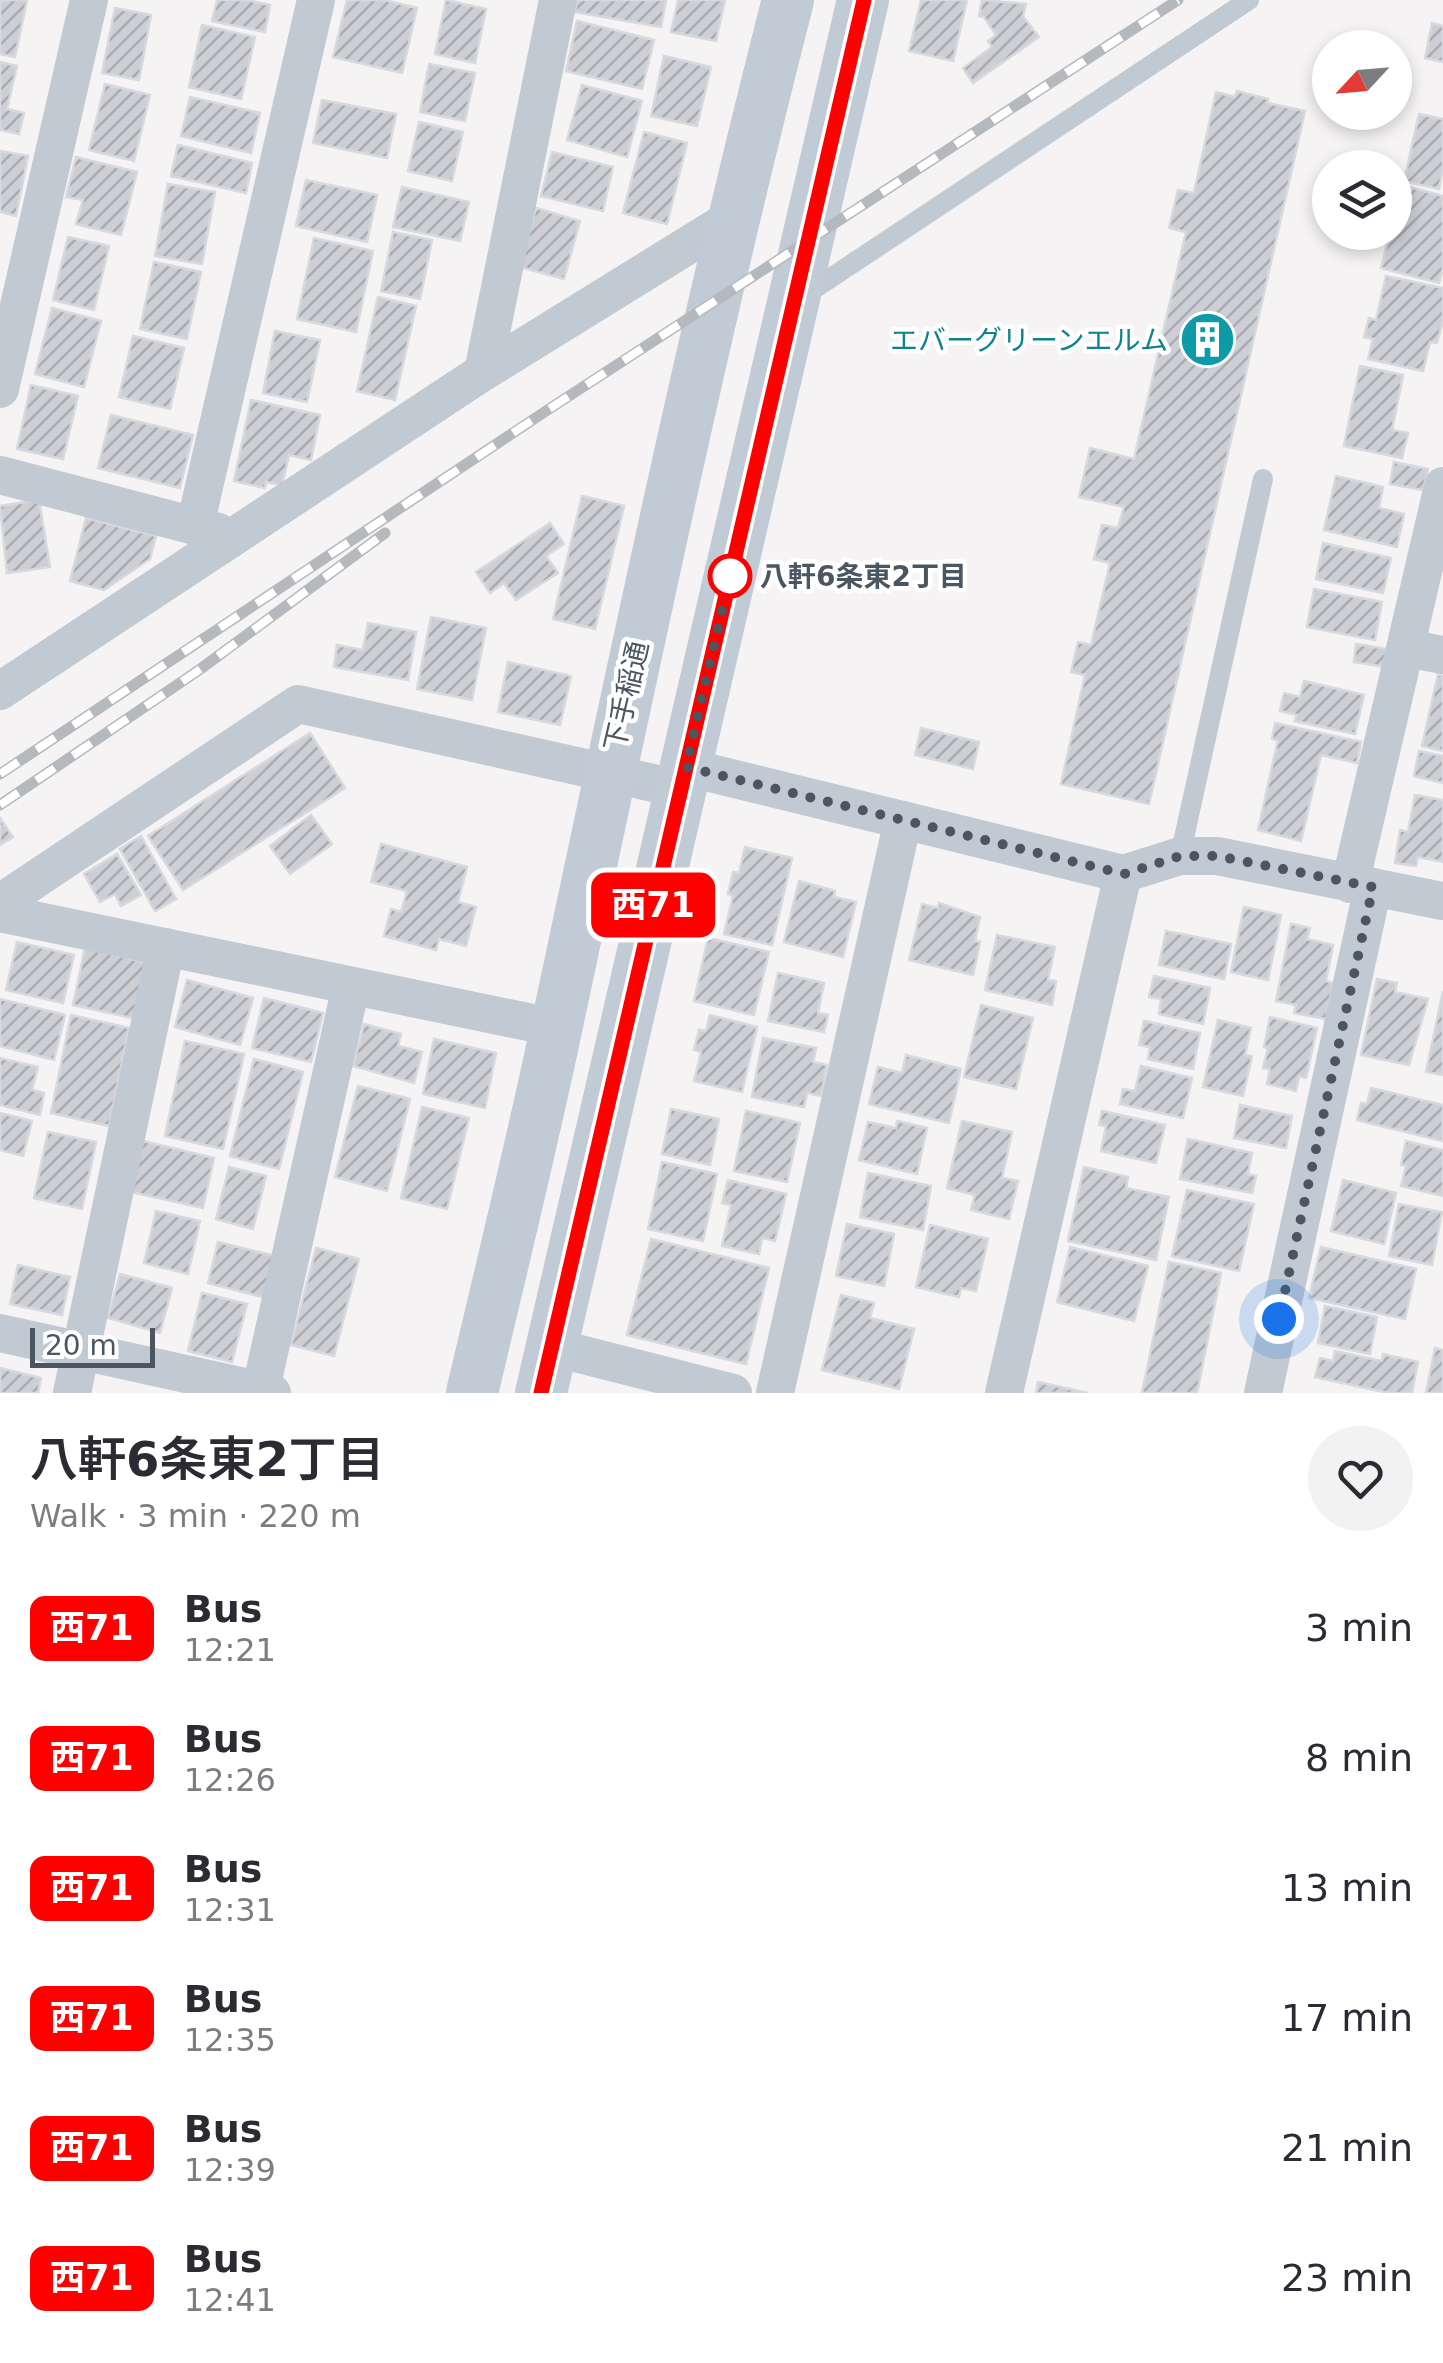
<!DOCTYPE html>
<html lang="en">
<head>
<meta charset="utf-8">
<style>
  :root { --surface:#fff; --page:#f2f2f3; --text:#2b2b33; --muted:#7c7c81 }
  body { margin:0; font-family:"DejaVu Sans","Noto Sans JP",sans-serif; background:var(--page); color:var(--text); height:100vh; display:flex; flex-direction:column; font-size:38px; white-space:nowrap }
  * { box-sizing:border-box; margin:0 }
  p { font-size:32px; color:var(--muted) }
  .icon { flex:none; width:55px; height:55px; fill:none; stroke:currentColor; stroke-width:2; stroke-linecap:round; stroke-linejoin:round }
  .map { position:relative; height:1393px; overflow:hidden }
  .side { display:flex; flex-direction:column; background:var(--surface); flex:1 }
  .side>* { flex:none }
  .badge { padding:0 20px; border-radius:15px; font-size:35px; line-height:65px }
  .needle { width:65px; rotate:244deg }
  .tools { position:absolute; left:1312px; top:30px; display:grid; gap:20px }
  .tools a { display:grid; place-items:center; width:100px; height:100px; border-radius:50%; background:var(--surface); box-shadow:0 5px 15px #0003; font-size:50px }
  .scale { position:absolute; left:30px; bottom:25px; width:125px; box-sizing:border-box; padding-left:10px; border:5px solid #4a5661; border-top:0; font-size:28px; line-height:35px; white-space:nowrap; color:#4a5661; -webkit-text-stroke:8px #fff; paint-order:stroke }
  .you { position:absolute; width:50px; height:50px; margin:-25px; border:8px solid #fff; border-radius:50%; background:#1a73e8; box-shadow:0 0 0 15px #1a73e833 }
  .map>.badge { position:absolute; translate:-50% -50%; box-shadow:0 0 0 5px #fff }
  .round { display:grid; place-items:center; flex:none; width:105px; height:105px; border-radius:52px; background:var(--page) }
  .head { display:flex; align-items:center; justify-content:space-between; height:170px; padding:0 30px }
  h1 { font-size:48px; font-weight:600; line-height:75px }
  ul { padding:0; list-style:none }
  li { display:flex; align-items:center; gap:30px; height:130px; padding:0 30px }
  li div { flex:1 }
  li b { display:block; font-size:38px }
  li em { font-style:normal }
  li .badge { min-width:110px; font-weight:700; text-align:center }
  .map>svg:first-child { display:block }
  .building { fill:url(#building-hatch); stroke:#d7d9de; stroke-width:2.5 }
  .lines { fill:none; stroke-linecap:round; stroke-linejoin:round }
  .service { stroke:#c1cad2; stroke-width:20 }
  .minor { stroke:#c1cad2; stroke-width:38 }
  .secondary { stroke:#c1cbd6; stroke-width:52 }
  .rail-casing { stroke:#b5b8bd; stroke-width:11 }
  .rail { stroke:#fff; stroke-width:8; stroke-dasharray:22; stroke-linecap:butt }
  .line-casing { stroke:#fff; stroke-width:22 }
  .line { stroke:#f00; stroke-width:15 }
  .walk { stroke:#4a5661; stroke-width:10; stroke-dasharray:0 18 }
  .stop-dot { fill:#fff; stroke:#f00; stroke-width:5 }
  .labels { text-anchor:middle; stroke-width:9; stroke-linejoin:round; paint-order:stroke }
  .culture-label { font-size:28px; fill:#0d838f; stroke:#fff; text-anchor:end }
  .stop-label { font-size:28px; font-weight:bold; fill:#4a5661; stroke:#fff; text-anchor:start }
  .street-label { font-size:28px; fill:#4a5661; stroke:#fff }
</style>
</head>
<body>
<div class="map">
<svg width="1443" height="1393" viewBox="0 0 1443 1393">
  <defs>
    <pattern id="building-hatch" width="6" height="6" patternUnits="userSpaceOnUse" patternTransform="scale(2.5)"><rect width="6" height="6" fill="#cdcfd5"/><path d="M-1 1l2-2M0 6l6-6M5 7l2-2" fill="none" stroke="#a8abb0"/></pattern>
  </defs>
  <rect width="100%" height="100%" fill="#f5f3f3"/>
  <g class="building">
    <polygon points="0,0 27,0 15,57 0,54"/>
    <polygon points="217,0 247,0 270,5 265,32 212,21"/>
    <polygon points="347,0 385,0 417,8 402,73 333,57"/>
    <polygon points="446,0 486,9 475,63 435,54"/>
    <polygon points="577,0 666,0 661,27 575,12"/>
    <polygon points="678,0 725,0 716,41 671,32"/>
    <polygon points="921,0 967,0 953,61 909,51"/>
    <polygon points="982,0 1026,4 1023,16 1039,37 973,83 963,68 992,47 988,41 996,35 984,17 979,16"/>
    <polygon points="115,8 151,15 139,80 102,73"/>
    <polygon points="577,21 654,40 642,89 566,71"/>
    <polygon points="1432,23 1443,26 1443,62 1425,58"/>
    <polygon points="202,25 255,37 241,99 189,87"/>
    <polygon points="664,56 711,67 697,126 651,116"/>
    <polygon points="0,62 17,66 7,109 24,113 19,134 0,130"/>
    <polygon points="429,64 475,73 465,121 420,112"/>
    <polygon points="105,84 150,95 134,161 89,150"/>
    <polygon points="582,85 642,101 627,157 567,140"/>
    <polygon points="1237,91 1268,99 1268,103 1305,111 1149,804 1061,784 1085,675 1071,672 1078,642 1091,645 1110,563 1094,559 1102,525 1118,528 1124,507 1079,497 1090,448 1134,459 1186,232 1169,228 1178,190 1194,193 1216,92 1235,97"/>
    <polygon points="190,97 260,113 251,153 181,136"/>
    <polygon points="322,100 396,114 387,158 313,143"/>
    <polygon points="1419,114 1443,119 1443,169 1439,189 1404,181"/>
    <polygon points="419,122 463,132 452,181 408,171"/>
    <polygon points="644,132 687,143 667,224 623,213"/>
    <polygon points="178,145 252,163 246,193 171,176"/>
    <polygon points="0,151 28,156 16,216 0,212"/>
    <polygon points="552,152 613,167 603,211 541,196"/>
    <polygon points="76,157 137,172 121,235 76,224 83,200 66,197"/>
    <polygon points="306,180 377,195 367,242 296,226"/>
    <polygon points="168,184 215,192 202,264 155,256"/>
    <polygon points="1402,185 1443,196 1443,268 1439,283 1381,268 1390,232 1395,232 1395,211"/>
    <polygon points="402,187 469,202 460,241 393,227"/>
    <polygon points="536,208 580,221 564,279 520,267"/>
    <polygon points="393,232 432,240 420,299 381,291"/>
    <polygon points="68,237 109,246 94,310 53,300"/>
    <polygon points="314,238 373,251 356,332 297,319"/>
    <polygon points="154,262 201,272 187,339 140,329"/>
    <polygon points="1386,276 1443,288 1443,321 1437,343 1430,342 1423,371 1368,359 1373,339 1364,337 1369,318 1376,320"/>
    <polygon points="378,297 416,306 395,400 357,391"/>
    <polygon points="52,308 101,321 84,387 35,374"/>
    <polygon points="275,331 320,340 307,402 263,393"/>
    <polygon points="133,336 184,348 170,409 119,397"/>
    <polygon points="1360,366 1403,375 1392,430 1408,433 1402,458 1344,446"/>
    <polygon points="31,385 78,396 63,459 17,449"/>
    <polygon points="251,400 320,415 311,460 289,455 282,485 266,482 265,488 234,481"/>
    <polygon points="111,415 193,435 180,488 98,468"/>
    <polygon points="1394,462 1428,469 1423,490 1390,484"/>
    <polygon points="1336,476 1383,487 1379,508 1404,514 1397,547 1324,530"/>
    <polygon points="582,496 624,506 595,629 553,619"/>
    <polygon points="39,500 50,567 7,573 0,506"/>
    <polygon points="86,518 156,536 150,559 104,590 70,581"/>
    <polygon points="550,523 564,544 546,556 558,573 516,600 504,583 490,593 476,572"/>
    <polygon points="1323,543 1391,558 1383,593 1316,579"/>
    <polygon points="1314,589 1382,602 1375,640 1307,627"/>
    <polygon points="431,617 486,628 472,700 417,689"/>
    <polygon points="368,623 416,632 408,680 334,667 337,645 363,650"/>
    <polygon points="1356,644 1387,649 1385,667 1354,662"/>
    <polygon points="508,662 571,676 560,725 498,712"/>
    <polygon points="1438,674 1443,676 1443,751 1422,746"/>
    <polygon points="1304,681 1364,695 1355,734 1295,721 1297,715 1280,711 1284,693 1300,697"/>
    <polygon points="1275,723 1361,742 1357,763 1321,755 1301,841 1258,830 1278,740 1272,739"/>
    <polygon points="921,728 979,742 973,769 915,755"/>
    <polygon points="310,733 345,788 183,890 148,836"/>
    <polygon points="1419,751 1443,756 1443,783 1414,776"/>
    <polygon points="1415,795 1443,800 1443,862 1418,857 1416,866 1395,863 1400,830 1408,832"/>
    <polygon points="311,815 332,844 290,874 270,846"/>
    <polygon points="0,818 13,837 0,845"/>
    <polygon points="141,836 176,899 155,911 120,849"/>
    <polygon points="381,844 467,867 458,902 476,907 466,946 439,939 436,950 384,936 391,909 401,912 407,891 371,882"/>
    <polygon points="745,847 792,858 772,945 724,934 733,896 728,894 733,872 739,873"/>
    <polygon points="117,854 141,895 121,906 115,894 100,902 84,874"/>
    <polygon points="799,881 835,891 834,897 856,902 843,957 784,942"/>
    <polygon points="939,903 980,917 975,941 980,942 973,975 909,960 922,904 938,908"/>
    <polygon points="1244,907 1281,915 1268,980 1231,972"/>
    <polygon points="1291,924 1310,928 1307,939 1333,945 1326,981 1333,983 1326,1019 1294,1013 1296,1005 1276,1001"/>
    <polygon points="1166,931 1231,944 1224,979 1159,965"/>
    <polygon points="997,935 1055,947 1048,980 1056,981 1052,1005 985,990"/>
    <polygon points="708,938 769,952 754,1015 694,1001"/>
    <polygon points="17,942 74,955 63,1003 6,990"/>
    <polygon points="85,948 148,963 136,1019 73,1005"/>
    <polygon points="778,973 824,983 818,1013 828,1015 824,1032 768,1021"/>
    <polygon points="1154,976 1210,988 1203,1024 1159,1014 1161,999 1149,997"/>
    <polygon points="1377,979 1397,983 1395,992 1428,999 1409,1065 1361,1055"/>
    <polygon points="187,980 253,998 240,1045 175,1027"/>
    <polygon points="1443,991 1443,1075 1426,1072"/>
    <polygon points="264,998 323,1013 311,1062 252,1048"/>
    <polygon points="0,999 65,1015 54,1060 0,1046"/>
    <polygon points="981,1005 1033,1018 1016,1089 964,1077"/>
    <polygon points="71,1015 129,1028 109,1126 51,1113"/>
    <polygon points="710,1015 757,1027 742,1092 694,1081 701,1052 694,1050 699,1030 706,1031"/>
    <polygon points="1270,1017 1317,1028 1306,1078 1299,1076 1296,1091 1267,1084 1270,1069 1263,1068 1268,1048 1264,1047"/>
    <polygon points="1218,1020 1251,1028 1245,1055 1252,1056 1243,1096 1203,1087"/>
    <polygon points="1144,1021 1200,1033 1193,1069 1148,1059 1150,1047 1139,1045"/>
    <polygon points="364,1024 401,1034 398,1046 422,1052 414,1083 353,1066"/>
    <polygon points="763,1038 816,1048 813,1062 827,1065 821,1096 807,1093 804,1107 752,1097"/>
    <polygon points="434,1039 496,1053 485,1108 423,1094"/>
    <polygon points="185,1041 244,1054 223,1149 165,1136"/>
    <polygon points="906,1055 961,1069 949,1123 869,1104 878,1067 902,1073"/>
    <polygon points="0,1058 38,1067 32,1090 44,1093 40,1115 0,1105"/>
    <polygon points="254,1059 303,1072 279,1169 230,1156"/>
    <polygon points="1141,1066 1192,1078 1183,1118 1120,1104 1123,1089 1135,1091"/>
    <polygon points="358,1086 410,1099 387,1191 335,1177"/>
    <polygon points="1371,1088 1443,1105 1442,1141 1357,1120 1361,1103 1367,1104"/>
    <polygon points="1240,1105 1292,1116 1286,1148 1234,1138"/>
    <polygon points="422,1107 469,1118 447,1209 401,1198"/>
    <polygon points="671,1109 719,1119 710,1165 662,1154"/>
    <polygon points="746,1111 800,1123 787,1182 734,1171"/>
    <polygon points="1102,1111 1165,1125 1156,1163 1101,1151 1106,1126 1099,1125"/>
    <polygon points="0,1113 32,1121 23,1156 0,1150"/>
    <polygon points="897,1121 927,1128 917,1174 859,1160 868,1122 896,1128"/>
    <polygon points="962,1121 1012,1132 1002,1178 1018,1181 1009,1219 971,1210 975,1195 947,1188"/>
    <polygon points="48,1132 96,1142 82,1209 34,1198"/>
    <polygon points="1188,1139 1252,1153 1248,1174 1256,1176 1252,1193 1180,1179"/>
    <polygon points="143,1141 214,1158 203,1208 131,1192"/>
    <polygon points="1406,1141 1443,1150 1443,1196 1401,1186 1406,1166 1401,1165"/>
    <polygon points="662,1162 717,1174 703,1241 648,1229"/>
    <polygon points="229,1167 266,1176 253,1229 216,1219"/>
    <polygon points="1084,1167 1128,1177 1126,1188 1169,1197 1156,1260 1068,1241"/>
    <polygon points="868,1173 931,1186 923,1230 860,1217"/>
    <polygon points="728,1180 786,1194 775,1241 762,1238 759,1254 722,1246 731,1205 722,1203"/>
    <polygon points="1343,1180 1396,1193 1384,1244 1331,1231"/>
    <polygon points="1187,1190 1254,1204 1239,1271 1172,1256"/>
    <polygon points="1399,1204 1442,1212 1432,1265 1389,1256"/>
    <polygon points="156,1211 200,1221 188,1274 144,1263"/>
    <polygon points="847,1224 894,1234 884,1286 836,1276"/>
    <polygon points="930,1225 988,1239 976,1291 961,1288 959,1297 916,1287"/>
    <polygon points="651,1239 769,1268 746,1364 627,1335"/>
    <polygon points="218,1242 275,1256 266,1298 208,1283"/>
    <polygon points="1070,1247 1148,1266 1134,1321 1057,1302"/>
    <polygon points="1321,1247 1416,1269 1405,1319 1309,1298"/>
    <polygon points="316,1248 359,1259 334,1356 291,1345"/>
    <polygon points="1169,1262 1221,1273 1197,1393 1142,1393"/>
    <polygon points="18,1265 70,1277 62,1315 10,1304"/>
    <polygon points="120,1274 172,1288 160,1333 108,1318"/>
    <polygon points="202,1293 247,1304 232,1362 188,1351"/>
    <polygon points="841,1295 874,1303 870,1318 914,1329 899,1389 822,1370"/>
    <polygon points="1325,1306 1377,1317 1370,1354 1318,1343"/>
    <polygon points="1435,1348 1443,1350 1443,1393 1426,1393"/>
    <polygon points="1335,1351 1382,1361 1383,1354 1418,1362 1412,1393 1388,1393 1315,1377 1320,1358 1333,1361"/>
    <polygon points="0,1368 41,1378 38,1393 0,1393"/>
    <polygon points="1038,1382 1088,1393 1036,1393"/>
  </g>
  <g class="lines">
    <g class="service">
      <polyline points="805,295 1249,0"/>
      <polyline points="1180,856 1263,479"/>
    </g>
    <g class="minor">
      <polyline points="483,372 558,0"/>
      <polyline points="0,389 89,0"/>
      <polyline points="0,475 218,532"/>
      <polyline points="195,526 316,0"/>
      <polyline points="1406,648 1443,655"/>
      <polyline points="0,691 483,372 732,218"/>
      <polyline points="686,767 1123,874 1180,856 1217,856 1443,901"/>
      <polyline points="1350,884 1443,486"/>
      <polyline points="0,903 298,704 680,789"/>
      <polyline points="0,913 557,1028"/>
      <polyline points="0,1333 272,1393"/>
      <polyline points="552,1347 733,1393"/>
      <polyline points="72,1393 166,947"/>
      <polyline points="260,1393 351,986"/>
      <polyline points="775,1393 903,820"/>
      <polyline points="1004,1393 1123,874"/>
      <polyline points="1263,1393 1373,887"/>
    </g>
    <g class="secondary">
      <path d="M472 1393C501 1270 531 1148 557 1025 630 682 701 339 788 0"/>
      <polyline points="541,1393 863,0"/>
    </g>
    <defs>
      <g id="rail">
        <polyline points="0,774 549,409 1178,0"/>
        <polyline points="0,805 199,670 385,533"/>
      </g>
    </defs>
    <use href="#rail" class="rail-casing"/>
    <use href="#rail" class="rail"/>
  </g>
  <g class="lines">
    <defs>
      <polyline id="line" points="541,1393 864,0"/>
    </defs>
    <use href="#line" class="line-casing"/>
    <use href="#line" class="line"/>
    <polyline class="walk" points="730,576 686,767 1124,874 1180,856 1217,856 1373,887 1279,1319"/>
  </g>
  <defs>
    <symbol id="building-disc" viewBox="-11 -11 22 22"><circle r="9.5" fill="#0f9aa8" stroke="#fff"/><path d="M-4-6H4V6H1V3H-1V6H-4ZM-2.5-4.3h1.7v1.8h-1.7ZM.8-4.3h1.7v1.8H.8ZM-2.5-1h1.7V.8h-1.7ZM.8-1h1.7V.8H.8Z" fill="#fff"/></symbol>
  </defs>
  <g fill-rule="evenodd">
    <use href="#building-disc" x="1176" y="308" width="63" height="63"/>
  </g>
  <circle class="stop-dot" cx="730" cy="576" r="20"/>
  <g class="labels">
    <g class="culture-label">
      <text x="1168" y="350">エバーグリーンエルム</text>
    </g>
    <g class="stop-label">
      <text x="760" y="586">八軒6条東2丁目</text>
    </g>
    <g class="street-label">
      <text transform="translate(626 696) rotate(-77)" y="10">下手稲通</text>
    </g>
  </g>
</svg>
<div class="tools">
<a><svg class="needle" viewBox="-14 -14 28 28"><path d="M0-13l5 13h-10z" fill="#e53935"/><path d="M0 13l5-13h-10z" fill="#7c7c81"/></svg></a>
<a><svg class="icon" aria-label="layers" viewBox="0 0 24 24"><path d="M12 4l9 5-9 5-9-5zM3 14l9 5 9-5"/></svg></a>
</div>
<div class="scale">20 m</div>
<div class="you" style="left:1279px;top:1319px"></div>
<b class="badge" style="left:653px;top:905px;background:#f00;color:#fff">西71</b>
</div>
<section class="side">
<div class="head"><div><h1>八軒6条東2丁目</h1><p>Walk · 3 min · 220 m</p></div><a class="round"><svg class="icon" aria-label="heart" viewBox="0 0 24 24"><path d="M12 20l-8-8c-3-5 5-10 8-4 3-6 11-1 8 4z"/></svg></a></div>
<ul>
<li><span class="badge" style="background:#f00;color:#fff">西71</span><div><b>Bus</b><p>12:21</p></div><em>3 min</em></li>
<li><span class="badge" style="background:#f00;color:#fff">西71</span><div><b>Bus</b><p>12:26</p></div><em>8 min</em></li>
<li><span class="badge" style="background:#f00;color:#fff">西71</span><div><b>Bus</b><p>12:31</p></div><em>13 min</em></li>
<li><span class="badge" style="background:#f00;color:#fff">西71</span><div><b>Bus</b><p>12:35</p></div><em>17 min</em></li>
<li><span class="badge" style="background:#f00;color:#fff">西71</span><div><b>Bus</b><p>12:39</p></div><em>21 min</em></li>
<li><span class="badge" style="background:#f00;color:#fff">西71</span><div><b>Bus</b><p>12:41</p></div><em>23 min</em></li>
</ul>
</section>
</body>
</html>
